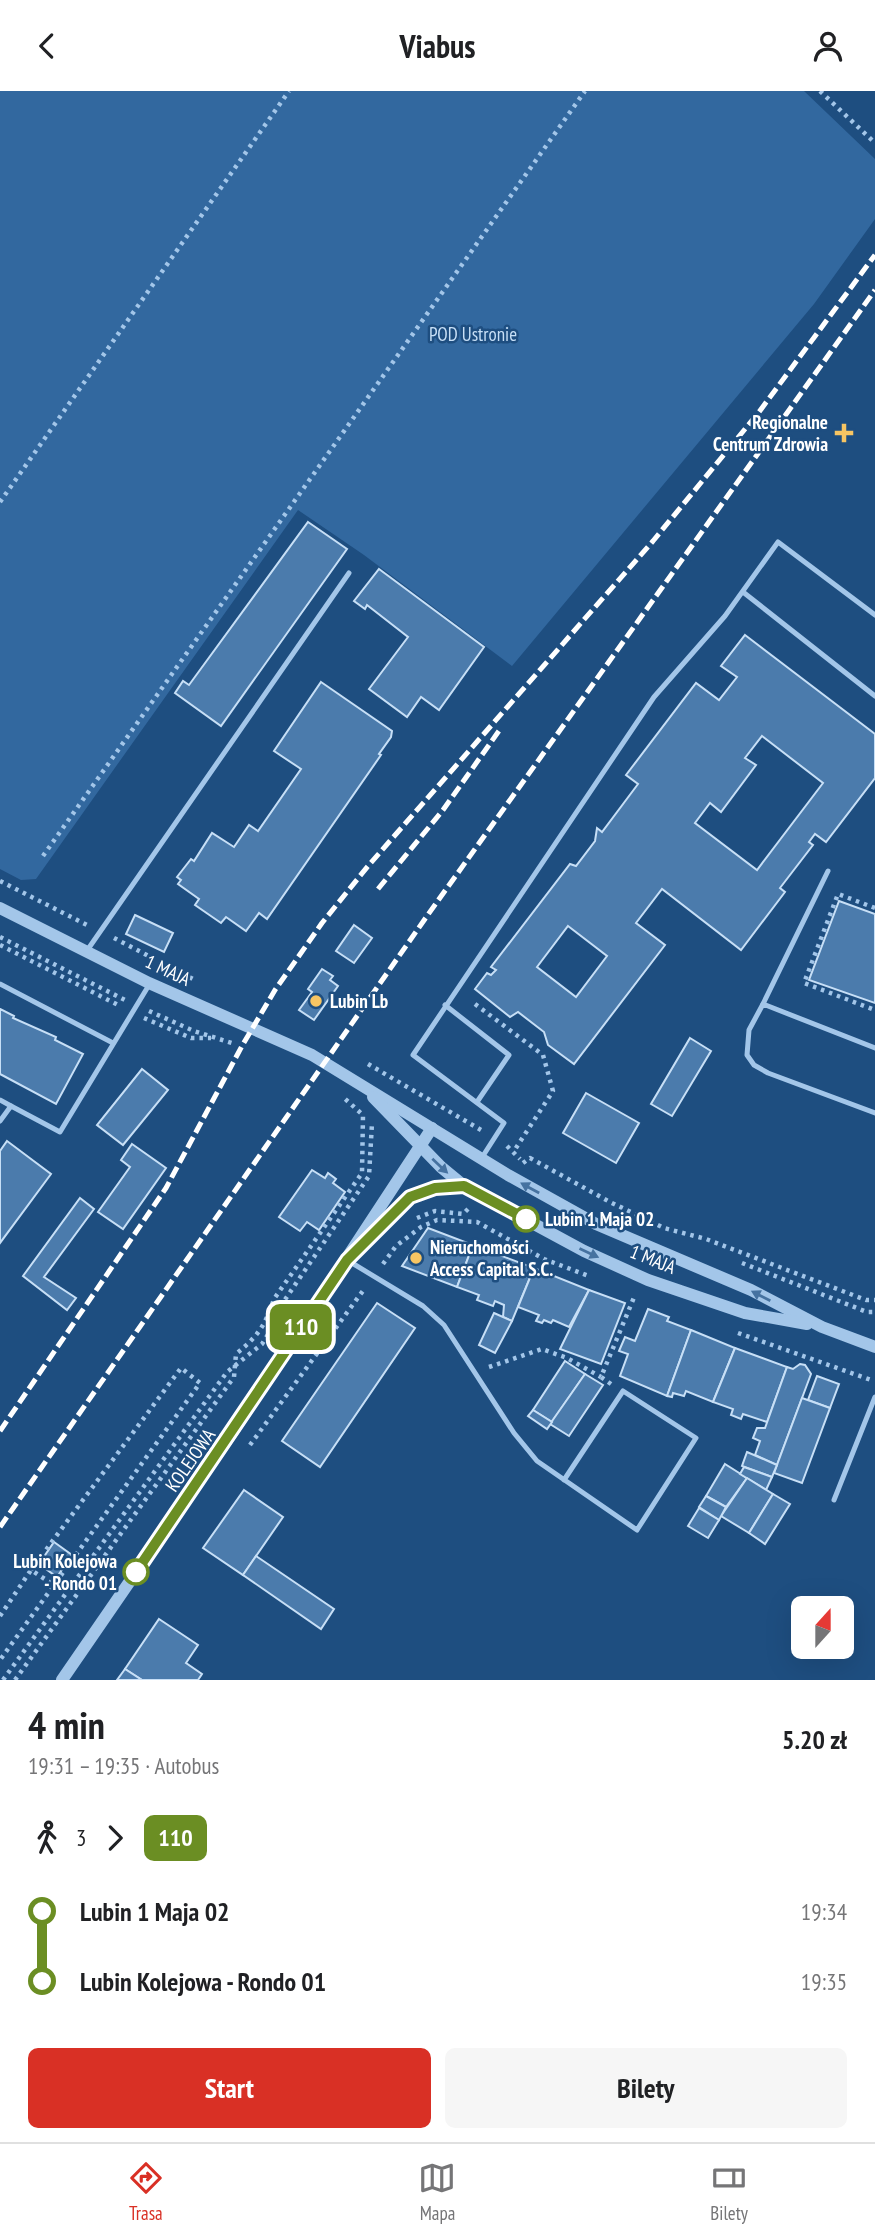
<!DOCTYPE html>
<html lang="pl">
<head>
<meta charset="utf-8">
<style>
  :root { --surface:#fff; --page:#f6f6f6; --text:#202124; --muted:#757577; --line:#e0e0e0; --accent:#d93025 }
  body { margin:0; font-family:"PT Sans Narrow",sans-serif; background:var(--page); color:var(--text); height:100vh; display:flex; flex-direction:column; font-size:26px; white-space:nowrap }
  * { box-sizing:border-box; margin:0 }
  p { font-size:23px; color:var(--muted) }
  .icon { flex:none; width:38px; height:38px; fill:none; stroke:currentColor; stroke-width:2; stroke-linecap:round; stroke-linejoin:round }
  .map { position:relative; height:1589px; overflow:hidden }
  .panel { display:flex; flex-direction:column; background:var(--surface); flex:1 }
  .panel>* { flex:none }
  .badge { padding:0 14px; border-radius:10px; font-size:24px; line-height:46px }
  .needle { width:46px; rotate:21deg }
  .buttons { position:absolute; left:791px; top:1505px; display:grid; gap:14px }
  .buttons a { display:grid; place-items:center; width:63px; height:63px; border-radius:10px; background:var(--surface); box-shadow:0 7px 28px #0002; font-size:35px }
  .map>.badge { position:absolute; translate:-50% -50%; box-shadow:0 0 0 4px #fff }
  .legs { display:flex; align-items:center; gap:10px; height:77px; padding:0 28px; font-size:23px }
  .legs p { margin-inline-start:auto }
  .head { display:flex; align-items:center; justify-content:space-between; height:119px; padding:0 28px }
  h1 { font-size:38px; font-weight:700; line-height:52px }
  .cta { display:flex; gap:14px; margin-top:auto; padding:14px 28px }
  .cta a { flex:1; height:80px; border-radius:10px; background:var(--accent); color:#fff; font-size:28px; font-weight:700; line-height:80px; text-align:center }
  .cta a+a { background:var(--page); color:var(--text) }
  ul { padding:0 28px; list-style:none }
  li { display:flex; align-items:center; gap:24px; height:70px; font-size:26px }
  li i { display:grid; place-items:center; width:10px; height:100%; margin:0 9px; background:currentColor }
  li i::after { content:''; width:18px; height:18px; margin:-9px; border:5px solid; border-radius:50%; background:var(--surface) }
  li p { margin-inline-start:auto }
  li:first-child i { background:linear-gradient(#0000 50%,currentColor 0) }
  li:last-child i { background:linear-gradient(currentColor 50%,#0000 0) }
  header { display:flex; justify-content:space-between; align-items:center; height:91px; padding:0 28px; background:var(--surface); font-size:32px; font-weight:700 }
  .dock { display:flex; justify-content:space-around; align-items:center; height:98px; border-top:2px solid var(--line); background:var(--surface); font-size:19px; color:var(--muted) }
  .dock a { display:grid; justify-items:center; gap:4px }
  .dock .on { color:var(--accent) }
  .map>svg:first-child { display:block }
  .green { fill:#32689f }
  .building { fill:#4b7bac; stroke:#c7dff6; stroke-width:2; fill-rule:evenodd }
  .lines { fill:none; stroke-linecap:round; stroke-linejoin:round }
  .path { stroke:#a3c6e9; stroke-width:4.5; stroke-dasharray:3.5 5; stroke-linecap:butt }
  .service { stroke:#a3c6e9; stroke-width:5 }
  .tertiary { stroke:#a3c6e9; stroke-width:12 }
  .rail { stroke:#fff; stroke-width:5; stroke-dasharray:12 5; stroke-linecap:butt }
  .oneway { fill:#4672a0 }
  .line-1-casing { stroke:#fff; stroke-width:16 }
  .line-1 { stroke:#6b8e23; stroke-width:10 }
  .poi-dot { fill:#f7c563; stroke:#1e4e80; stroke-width:2.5 }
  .stop-1-dot { fill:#fff; stroke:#6b8e23; stroke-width:3.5 }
  .labels { text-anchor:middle; stroke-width:5; stroke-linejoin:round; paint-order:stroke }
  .park-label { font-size:19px; fill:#c7dff6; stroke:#1e4e80 }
  .poi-label { font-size:19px; font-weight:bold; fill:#fff; stroke:#1e4e80; text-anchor:start }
  .street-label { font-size:19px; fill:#fff; stroke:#1e4e80 }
  .stop-label { font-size:19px; font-weight:bold; fill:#fff; stroke:#1e4e80; text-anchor:start }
</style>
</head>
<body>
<header><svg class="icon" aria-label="back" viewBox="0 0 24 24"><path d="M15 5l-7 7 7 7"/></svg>Viabus<svg class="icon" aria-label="person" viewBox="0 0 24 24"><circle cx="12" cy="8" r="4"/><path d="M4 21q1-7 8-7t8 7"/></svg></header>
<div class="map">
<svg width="875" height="1589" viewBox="0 0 875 1589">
  <rect width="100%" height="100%" fill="#1e4e80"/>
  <polygon class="green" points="0,0 804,0 875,68 875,128 814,213 512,575 364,464 298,419 36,788 21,789 0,778"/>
  <g class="building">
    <polygon points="308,431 347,458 221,635 175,602 183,590 189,594"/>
    <polygon points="379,478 484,556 439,619 421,606 407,626 369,598 408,546 367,514 365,518 354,510"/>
    <path d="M745 544 875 643V687L826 751 815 743 809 751 813 754 780 797 785 801 741 859 662 798 636 832 665 854 574 973 548 954 544 941 518 921 510 926 475 898 487 882 491 884 496 879 491 876 570 773 576 775 595 750 597 737 602 741 638 693 626 684 696 592 719 609 737 586 721 575ZM762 645 823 692 757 779 695 732 710 712 721 721 756 674 745 667ZM568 835 607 865 576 906 537 876Z"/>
    <polygon points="321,591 392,640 391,646 379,663 381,664 267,828 259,822 246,840 226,826 221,832 195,814 199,808 178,793 181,789 177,786 191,768 194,770 212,742 234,756 249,734 258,740 301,678 274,660"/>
    <polygon points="839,810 875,823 875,912 809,889"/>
    <polygon points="135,824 173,842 164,861 126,843"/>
    <polygon points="354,834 372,847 354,872 336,860"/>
    <polygon points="322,878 333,885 330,889 338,895 314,929 299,919 312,901 308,898"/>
    <polygon points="0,918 14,925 13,927 56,946 55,949 83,963 56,1013 0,983"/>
    <polygon points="690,947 711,960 672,1025 651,1013"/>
    <polygon points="142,978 168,999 123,1054 97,1034"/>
    <polygon points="586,1002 639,1032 616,1072 563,1042"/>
    <polygon points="7,1050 51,1083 0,1152 0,1060"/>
    <polygon points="132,1053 166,1077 123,1138 98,1121 130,1076 121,1069"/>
    <polygon points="312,1079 325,1087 328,1082 336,1088 333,1092 345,1101 319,1139 307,1131 300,1140 279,1126"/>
    <polygon points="80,1107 94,1118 44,1186 76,1207 67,1219 23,1185"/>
    <polygon points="428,1137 473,1154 457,1196 402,1175"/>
    <polygon points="473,1154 534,1177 512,1230 503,1226 504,1214 495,1210 493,1215 477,1209 479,1204 457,1196"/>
    <polygon points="534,1177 589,1199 569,1236 553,1229 551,1232 544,1229 542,1232 536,1230 539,1224 518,1216"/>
    <polygon points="589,1199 625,1212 601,1273 560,1258"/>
    <polygon points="377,1212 415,1237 320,1376 282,1350"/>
    <polygon points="648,1218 669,1226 667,1230 691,1239 667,1305 620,1285 628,1263 619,1260 625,1246 635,1250"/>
    <polygon points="494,1222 512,1230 495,1262 479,1254"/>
    <polygon points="691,1239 735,1257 713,1311 686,1300 684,1305 673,1302 672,1306 667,1305"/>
    <polygon points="735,1257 787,1276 767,1331 743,1323 741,1328 731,1324 733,1318 713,1311"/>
    <polygon points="565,1270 585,1283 552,1331 533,1319"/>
    <polygon points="800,1273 805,1274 811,1283 777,1374 755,1364 760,1350 753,1347 757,1337 765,1337 787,1276 793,1278"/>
    <polygon points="585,1283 603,1294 569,1345 550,1333"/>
    <polygon points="817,1285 839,1293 830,1317 808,1309"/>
    <polygon points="802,1307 830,1317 802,1392 774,1382"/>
    <polygon points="533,1319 552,1331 547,1338 528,1325"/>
    <polygon points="747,1361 777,1374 772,1386 742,1375"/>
    <polygon points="725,1373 747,1387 726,1416 706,1405"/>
    <polygon points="744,1376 772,1386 766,1399 740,1383"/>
    <polygon points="747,1387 773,1403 749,1442 721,1425"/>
    <polygon points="244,1399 283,1426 243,1484 203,1457"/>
    <polygon points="773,1403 790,1413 765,1453 749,1442"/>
    <polygon points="706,1405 726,1416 719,1429 699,1416"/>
    <polygon points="699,1417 719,1429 708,1447 688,1435"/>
    <polygon points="54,1451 72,1464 57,1486 39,1473"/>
    <polygon points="256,1465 334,1518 321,1538 243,1484"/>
    <polygon points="159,1528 198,1554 186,1572 202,1583 198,1589 142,1589 125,1578"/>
    <polygon points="125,1578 142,1589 117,1589"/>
  </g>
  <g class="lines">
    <g class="path">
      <polyline points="820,0 875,52"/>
      <polyline points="0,411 289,0"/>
      <polyline points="43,765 585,0"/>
      <polyline points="0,790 87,834"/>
      <polyline points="875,817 838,803 804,892 875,919"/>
      <polyline points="0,846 125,909"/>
      <polyline points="114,847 193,888"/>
      <polyline points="0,854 120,915"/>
      <polyline points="475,913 543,964 553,1000 514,1060"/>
      <polyline points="149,920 194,940 235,953"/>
      <polyline points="144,927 191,947 211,947"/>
      <polyline points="368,973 481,1039"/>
      <polyline points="507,1055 520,1068"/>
      <polyline points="523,1072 530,1067 610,1111 664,1137 706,1148 866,1209 875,1209"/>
      <polyline points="417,1127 435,1120 463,1123 468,1118"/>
      <polyline points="742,1172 867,1221 875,1221"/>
      <polyline points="383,1173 396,1155 421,1136 437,1129 477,1131 544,1168 589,1185"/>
      <polyline points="738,1242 874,1290"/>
      <polyline points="489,1276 542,1258 567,1267 601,1286"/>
      <polyline points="611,1293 601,1286 635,1204"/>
      <polyline points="250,1354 365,1197"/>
      <polyline points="31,1479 181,1277 200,1292 54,1494"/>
      <polyline points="0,1525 31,1479 54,1494 0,1569"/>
      <polyline points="3,1589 227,1281 262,1253 274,1234 282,1213 369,1085 372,1032"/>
      <path d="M15 1589 234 1286 236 1263C258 1245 265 1235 274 1208L362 1082 363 1024 343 1006"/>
    </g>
    <g class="service">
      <polyline points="743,501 875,605"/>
      <polyline points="86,861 349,482"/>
      <polyline points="0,893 113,952"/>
      <polyline points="763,913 828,780"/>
      <polyline points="445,914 509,964 477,1011"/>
      <polyline points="875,957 763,913 749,939 747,964 754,974 768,982 875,1022"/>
      <polyline points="0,1009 11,1015"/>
      <polyline points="0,1030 11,1015 60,1041 149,894"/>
      <polyline points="481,1068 504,1032 413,964 654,606 725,525 778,451 875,524"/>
      <polyline points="347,1169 423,1215 444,1234 514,1342 537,1370 637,1439 696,1347 623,1300 564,1389"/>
      <polyline points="834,1409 875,1306"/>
    </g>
    <g class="tertiary">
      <polyline points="0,817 149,892 312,964 508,1084 596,1133 751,1199 822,1236 875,1256"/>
      <polyline points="373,1006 441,1076 464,1095 584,1160 648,1189 745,1222 807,1233"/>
      <polyline points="361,1155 410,1106 435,1097 464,1095"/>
      <polyline points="62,1589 236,1336 432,1037"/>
    </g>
    <g class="rail">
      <polyline points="378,798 443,719 501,637"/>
      <polyline points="0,1340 166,1097 242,955 275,899 322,832 368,775 653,450 759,321 875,164"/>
      <polyline points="0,1436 427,825 875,199"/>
    </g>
  </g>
  <defs><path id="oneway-solid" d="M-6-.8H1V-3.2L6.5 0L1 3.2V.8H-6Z" transform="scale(1.75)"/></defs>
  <g class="oneway">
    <use href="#oneway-solid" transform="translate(440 1075) rotate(43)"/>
    <use href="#oneway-solid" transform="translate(530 1097) rotate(-151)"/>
    <use href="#oneway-solid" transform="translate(589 1162) rotate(25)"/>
    <use href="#oneway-solid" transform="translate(761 1205) rotate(-153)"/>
  </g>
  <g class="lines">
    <defs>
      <polyline id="line-1" points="136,1481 347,1169 410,1106 435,1097 464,1095 526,1128"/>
    </defs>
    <use href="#line-1" class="line-1-casing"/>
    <use href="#line-1" class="line-1"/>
  </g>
  <g class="poi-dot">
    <path d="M840.5 331.5h7v7h7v7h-7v7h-7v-7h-7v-7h7z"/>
    <circle cx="316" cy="910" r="7"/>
    <circle cx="416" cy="1167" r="7"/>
  </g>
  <g class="stop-1-dot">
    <circle cx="526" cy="1128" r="12"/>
    <circle cx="136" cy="1481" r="12"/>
  </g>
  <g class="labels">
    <g class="park-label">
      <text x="473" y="250">POD Ustronie</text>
    </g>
    <g class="poi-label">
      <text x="828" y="338" text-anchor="end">Regionalne<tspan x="828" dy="22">Centrum Zdrowia</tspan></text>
      <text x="330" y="917">Lubin Lb</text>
      <text x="430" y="1163">Nieruchomości<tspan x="430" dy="22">Access Capital S.C.</tspan></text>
    </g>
    <g class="street-label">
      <text transform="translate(168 879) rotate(25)" y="7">1 MAJA</text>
      <text transform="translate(653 1168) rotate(22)" y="7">1 MAJA</text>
      <text transform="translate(190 1369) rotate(-55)" y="7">KOLEJOWA</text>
    </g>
    <g class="stop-label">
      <text x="545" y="1135">Lubin 1 Maja 02</text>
      <text x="117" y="1477" text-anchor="end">Lubin Kolejowa<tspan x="117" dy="22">- Rondo 01</tspan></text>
    </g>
  </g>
</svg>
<div class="buttons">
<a><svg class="needle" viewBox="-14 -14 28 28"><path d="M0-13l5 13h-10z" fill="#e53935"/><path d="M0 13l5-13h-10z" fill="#757577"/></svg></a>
</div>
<b class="badge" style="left:301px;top:1236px;background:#6b8e23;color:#fff">110</b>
</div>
<section class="panel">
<div class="head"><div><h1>4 min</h1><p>19:31 – 19:35 · Autobus</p></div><b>5.20 zł</b></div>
<div class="legs"><svg class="icon" aria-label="walk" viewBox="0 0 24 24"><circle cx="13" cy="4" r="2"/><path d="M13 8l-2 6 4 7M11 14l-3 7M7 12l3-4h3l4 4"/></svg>3<svg class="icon" aria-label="forward" viewBox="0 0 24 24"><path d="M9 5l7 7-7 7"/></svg><b class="badge" style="background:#6b8e23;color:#fff">110</b></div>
<ul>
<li><i style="color:#6b8e23"></i><b>Lubin 1 Maja 02</b><p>19:34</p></li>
<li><i style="color:#6b8e23"></i><b>Lubin Kolejowa - Rondo 01</b><p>19:35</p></li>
</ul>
<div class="cta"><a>Start</a><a>Bilety</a></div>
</section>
<nav class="dock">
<a class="on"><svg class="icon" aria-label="directions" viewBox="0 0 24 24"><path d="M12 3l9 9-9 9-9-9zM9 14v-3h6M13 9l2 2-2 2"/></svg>Trasa</a>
<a><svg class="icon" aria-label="map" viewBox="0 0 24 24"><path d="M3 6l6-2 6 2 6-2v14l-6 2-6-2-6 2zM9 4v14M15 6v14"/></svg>Mapa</a>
<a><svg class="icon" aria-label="tickets" viewBox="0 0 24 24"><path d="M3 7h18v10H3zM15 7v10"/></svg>Bilety</a>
</nav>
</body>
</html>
